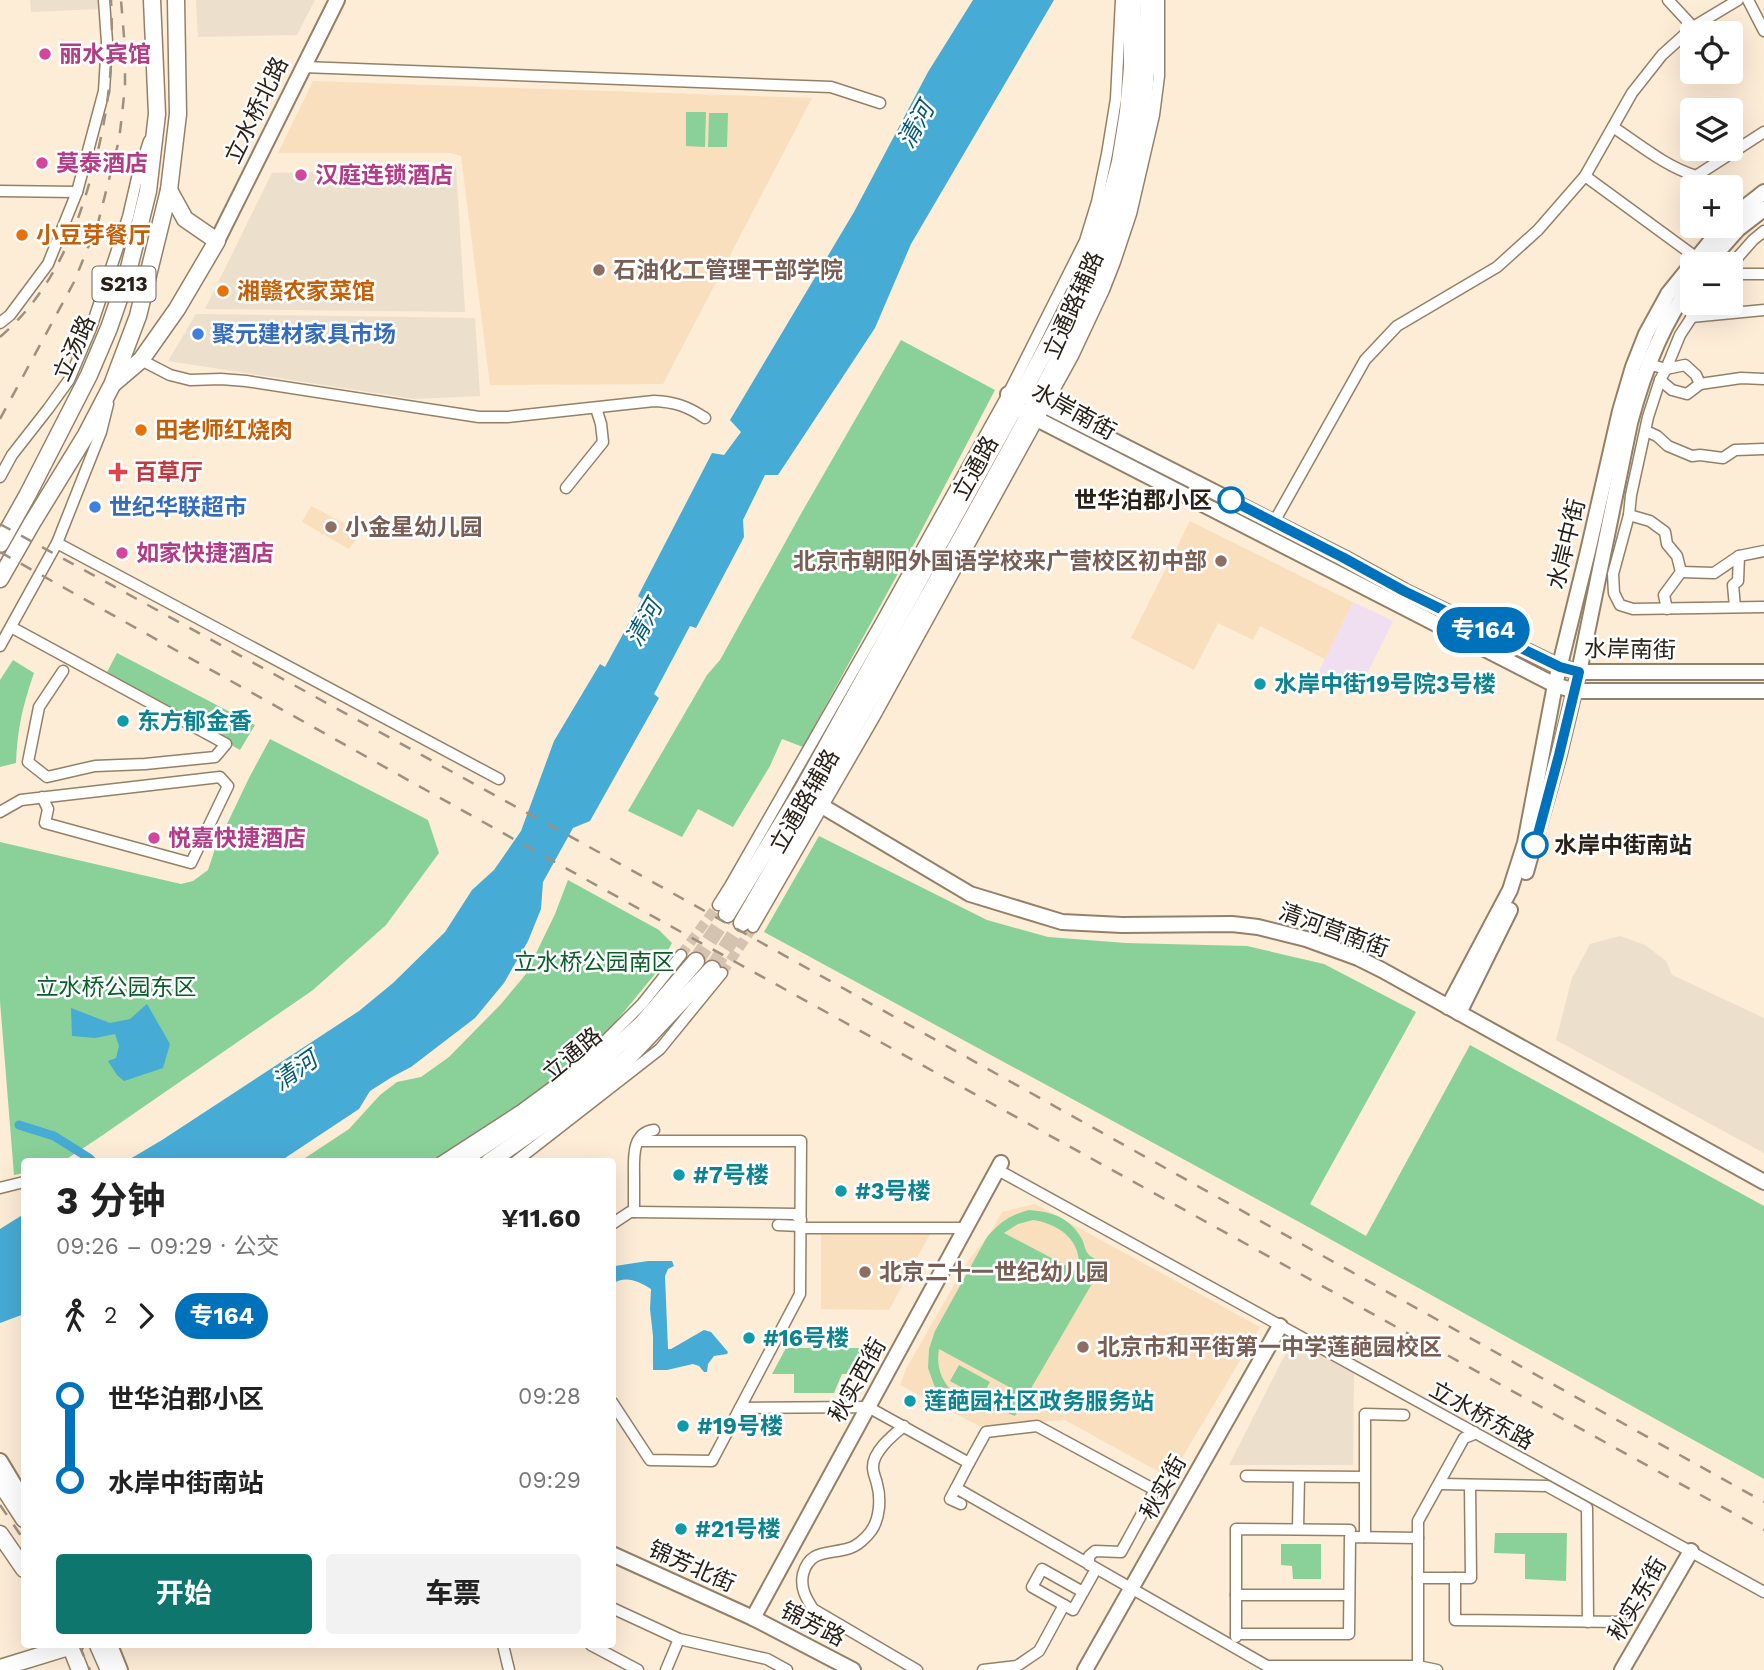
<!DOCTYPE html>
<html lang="zh">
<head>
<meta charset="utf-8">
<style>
  :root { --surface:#fff; --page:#f2f2f2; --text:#222; --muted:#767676; --accent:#0f766e }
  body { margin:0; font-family:"Work Sans","Noto Sans SC",sans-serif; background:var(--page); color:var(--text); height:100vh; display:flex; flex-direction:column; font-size:26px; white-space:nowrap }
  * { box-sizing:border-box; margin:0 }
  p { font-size:23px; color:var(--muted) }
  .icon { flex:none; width:38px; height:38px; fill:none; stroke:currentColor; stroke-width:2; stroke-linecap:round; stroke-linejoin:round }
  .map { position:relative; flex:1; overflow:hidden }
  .side { position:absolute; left:21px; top:1158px; width:595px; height:490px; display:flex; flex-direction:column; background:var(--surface); border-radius:7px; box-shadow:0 7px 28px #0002 }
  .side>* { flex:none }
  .badge { padding:0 14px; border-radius:23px; font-size:24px; line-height:46px }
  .controls { position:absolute; left:1680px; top:21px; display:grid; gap:14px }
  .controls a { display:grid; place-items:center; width:63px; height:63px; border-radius:7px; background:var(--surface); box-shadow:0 7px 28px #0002; font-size:35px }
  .map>.badge { position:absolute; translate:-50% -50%; box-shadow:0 0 0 4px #fff }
  .legs { display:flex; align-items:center; gap:10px; height:77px; padding:0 35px; font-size:23px }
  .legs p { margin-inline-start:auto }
  .summary { display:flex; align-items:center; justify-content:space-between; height:119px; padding:0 35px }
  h1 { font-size:38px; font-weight:700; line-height:52px }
  .primary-button { display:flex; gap:14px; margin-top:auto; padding:14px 35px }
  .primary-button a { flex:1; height:80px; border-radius:7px; background:var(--accent); color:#fff; font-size:28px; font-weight:700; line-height:80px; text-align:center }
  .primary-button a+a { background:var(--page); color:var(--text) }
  ul { padding:0 35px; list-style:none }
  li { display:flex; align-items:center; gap:24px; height:84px; font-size:26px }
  li i { display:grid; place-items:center; width:10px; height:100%; margin:0 9px; background:currentColor }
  li i::after { content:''; width:18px; height:18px; margin:-9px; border:5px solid; border-radius:50%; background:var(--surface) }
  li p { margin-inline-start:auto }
  li:first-child i { background:linear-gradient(#0000 50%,currentColor 0) }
  li:last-child i { background:linear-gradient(currentColor 50%,#0000 0) }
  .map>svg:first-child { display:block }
  .commercial { fill:#ecdfcb }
  .industrial { fill:#efdff1 }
  .built { fill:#f9dfbd }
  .green { fill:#89d198; fill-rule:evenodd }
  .water { fill:#46abd5 }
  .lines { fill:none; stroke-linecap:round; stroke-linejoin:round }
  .canal { stroke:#46abd5; stroke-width:9 }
  .street-tunnel { stroke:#d3c3b0; stroke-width:10; stroke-dasharray:10 5; stroke-linecap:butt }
  .primary-tunnel { stroke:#d3c3b0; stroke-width:16; stroke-dasharray:16 8; stroke-linecap:butt }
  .street-casing { stroke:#948067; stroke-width:13 }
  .secondary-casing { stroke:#948067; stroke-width:18 }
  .primary-casing { stroke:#948067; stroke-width:19 }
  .street { stroke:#fff; stroke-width:10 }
  .secondary { stroke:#fff; stroke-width:14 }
  .primary { stroke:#fff; stroke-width:16 }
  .rail { stroke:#9d907f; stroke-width:2.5; stroke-dasharray:12 12; stroke-linecap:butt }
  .line-1-casing { stroke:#fff; stroke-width:16 }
  .line-1 { stroke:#0072bc; stroke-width:10 }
  .hotel-dot { fill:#d1479c; stroke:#fff; stroke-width:2.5 }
  .food-dot { fill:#e8710a; stroke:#fff; stroke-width:2.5 }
  .education-dot { fill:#8d6e63; stroke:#fff; stroke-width:2.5 }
  .shop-dot { fill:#3f7fe0; stroke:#fff; stroke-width:2.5 }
  .health-dot { fill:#e0444e; stroke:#fff; stroke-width:2.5 }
  .stop-1-dot { fill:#fff; stroke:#0072bc; stroke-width:3.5 }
  .culture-dot { fill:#0f9aa8; stroke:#fff; stroke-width:2.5 }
  .labels { text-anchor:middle; stroke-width:5; stroke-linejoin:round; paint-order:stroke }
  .shield { fill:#fff; stroke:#69645d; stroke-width:2 }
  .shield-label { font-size:21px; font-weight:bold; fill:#292117 }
  .hotel-label { font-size:23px; font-weight:bold; fill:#b23c85; stroke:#fff; text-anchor:start }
  .street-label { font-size:23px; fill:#292117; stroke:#fff }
  .food-label { font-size:23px; font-weight:bold; fill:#c56008; stroke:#fff; text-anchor:start }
  .education-label { font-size:23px; font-weight:bold; fill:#785e54; stroke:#fff; text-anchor:start }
  .shop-label { font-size:23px; font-weight:bold; fill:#366cbe; stroke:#fff; text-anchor:start }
  .health-label { font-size:23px; font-weight:bold; fill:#be3a42; stroke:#fff; text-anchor:start }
  .stop-label { font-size:23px; font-weight:bold; fill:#292117; stroke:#fff; text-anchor:end }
  .culture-label { font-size:23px; font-weight:bold; fill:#0d838f; stroke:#fff; text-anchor:start }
  .park-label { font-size:23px; fill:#085d29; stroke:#fff }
  .water-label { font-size:24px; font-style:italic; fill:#045a76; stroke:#fff }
</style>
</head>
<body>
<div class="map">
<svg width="1764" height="1670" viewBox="0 0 1764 1670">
  <rect width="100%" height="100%" fill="#fdecd6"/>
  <g class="commercial">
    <polygon points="30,0 101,0 101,9 31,12"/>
    <polygon points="196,0 315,0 297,35 198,37"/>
    <polygon points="456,168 465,312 205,309 272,173"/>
    <polygon points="196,314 475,318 480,396 415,399 168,361"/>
    <polygon points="1620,936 1645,945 1666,961 1672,975 1764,1018 1764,1153 1556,1040 1572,978 1590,944"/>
    <polygon points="1292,1341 1354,1373 1353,1465 1229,1465"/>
  </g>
  <polygon class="industrial" points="1353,602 1393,621 1358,692 1318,673"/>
  <g class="built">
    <polygon points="313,81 812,98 663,384 490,385 461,156 450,153 278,153"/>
    <polygon points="311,506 361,532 349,549 302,522"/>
    <polygon points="1190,521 1353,602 1325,659 1260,626 1253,640 1218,623 1194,670 1131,638"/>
    <polygon points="1035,1204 1260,1327 1170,1478 1065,1420 979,1426 900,1385 907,1367 968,1261 991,1232 1002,1212"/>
    <polygon points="821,1234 930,1234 889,1310 821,1309"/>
  </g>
  <g class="green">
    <polygon points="686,112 706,112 705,147 686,146"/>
    <polygon points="709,113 728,113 727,147 708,147"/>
    <polygon points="901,340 995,390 919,535 803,747 782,739 770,766 733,827 698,809 682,837 628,811 707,675 720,660 802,512"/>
    <polygon points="117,653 255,725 240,750 106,674"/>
    <path d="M13 660 34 673C23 704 17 730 16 763L0 767V680Z"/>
    <polygon points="270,739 428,820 439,853 386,925 313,990 97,1139 62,1162 24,1162 24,1173 14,1175 0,1001 0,842 181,884 193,881 208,870 215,849 250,776"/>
    <polygon points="819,836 987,920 1048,937 1126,943 1247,946 1324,964 1416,1012 1310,1204 1366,1236 1470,1045 1764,1206 1764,1479 1301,1223 764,932"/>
    <polygon points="568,880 659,930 672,943 655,974 604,1036 546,1087 437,1162 299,1162 349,1129 380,1095 397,1082 421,1077 449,1057 501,1004 526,974 555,914"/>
    <path d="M1029 1210C1053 1212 1069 1217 1082 1239 1084 1243 1085 1251 1089 1255 1092 1258 1100 1261 1104 1263L1015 1416 1000 1410 981 1413 962 1409 946 1400 934 1385 928 1368 929 1349 935 1331 987 1237C1000 1222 1010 1215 1029 1210ZM1033 1220C1060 1224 1084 1242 1078 1272L1004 1233 1018 1224ZM939 1349 1013 1389V1390C980 1421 931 1392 939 1349Z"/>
    <polygon points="786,1348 866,1348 851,1374 842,1374 834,1393 794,1393 794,1374 772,1374"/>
    <polygon points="959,1365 990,1382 981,1398 950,1381"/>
    <polygon points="1495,1533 1567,1533 1566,1581 1525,1579 1525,1554 1494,1553"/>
    <polygon points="1281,1544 1321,1544 1321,1579 1293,1579 1292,1566 1281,1565"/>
  </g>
  <g class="water">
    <polygon points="973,0 1054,0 911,244 875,328 778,475 765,475 743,520 744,537 696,628 690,626 654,694 659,698 590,821 573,828 543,882 541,909 528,941 504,983 475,1018 411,1067 392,1077 370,1091 359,1109 279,1162 125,1162 162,1140 359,1011 393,983 445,932 472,890 494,870 521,831 554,741 600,664 605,667 642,599 638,596 712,453 724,455 741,432 730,420 854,212 928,72"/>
    <polygon points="147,1004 170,1044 163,1068 124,1081 117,1075 108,1061 116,1058 119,1046 115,1034 95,1038 72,1036 71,1008 110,1023 130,1019"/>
    <polygon points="24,1214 24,1314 0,1323 0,1229"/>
    <path d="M648 1261H672L674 1266 668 1269 665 1276 668 1349H671L704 1330 711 1332 728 1352 727 1354 714 1356 708 1364 707 1372H704L699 1366 693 1364 667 1370H653V1336L650 1309 651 1289C638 1281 626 1275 612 1284L613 1268 615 1266Z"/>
  </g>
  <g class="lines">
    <polyline class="canal" points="19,1125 54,1136 89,1158 93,1162"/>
    <g class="street-tunnel">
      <polyline points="681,955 718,905"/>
      <polyline points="722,973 753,927"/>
    </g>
    <g class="primary-tunnel">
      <polyline points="696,961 727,914"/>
      <polyline points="712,969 742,923"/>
    </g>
    <defs>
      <g id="street">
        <polyline points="1668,0 1693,27"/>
        <polyline points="1748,0 1764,31"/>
        <polyline points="303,67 831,87 880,103"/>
        <path d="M1613 127C1640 145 1665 166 1696 176L1764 132"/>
        <polyline points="1585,176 1697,258"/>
        <polyline points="0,191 77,192"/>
        <polyline points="1731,265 1753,240 1764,231"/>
        <polyline points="1731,274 1764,274"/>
        <polyline points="1701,303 1680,335 1666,369 1685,365 1696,375 1700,384 1741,378 1764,379"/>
        <polyline points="1691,317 1764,310"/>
        <polyline points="0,323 10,315 48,264 77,192 104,91 107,42 104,0"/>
        <path d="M141 360 170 375 190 380 221 379 246 381 479 417H507L654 401C675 402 687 406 705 418"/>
        <polyline points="1648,364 1666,369 1660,380 1648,417 1631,495 1629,515 1613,574 1614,593 1620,605 1633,609 1764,607"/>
        <polyline points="1660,380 1672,390 1687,394 1700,384"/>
        <polyline points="1646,431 1657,436 1668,446 1692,456 1700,455 1723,458 1735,450 1764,449"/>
        <polyline points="0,477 12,455 48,409 69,380 91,328 128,217 137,178 149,141"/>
        <polyline points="566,488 603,442 601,424 596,408"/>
        <polyline points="1629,515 1650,521 1665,532 1667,544 1677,556 1681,572 1664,595 1667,609"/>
        <polyline points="1274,522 1365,360 1397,326 1497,267 1538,230 1585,176 1632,93 1662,55 1693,27 1738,0"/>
        <polyline points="57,543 499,779"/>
        <polyline points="1681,572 1714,573 1739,556 1764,551"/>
        <polyline points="1735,607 1733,585 1738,581 1739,556"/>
        <polyline points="11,627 226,744 215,757 145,764 95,766 47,777 28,762 39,707 63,671"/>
        <polyline points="0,646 57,543 101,432 108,404"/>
        <polyline points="0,812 21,800 220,777 228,786 191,863 45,823 48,809 42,797"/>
        <polyline points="718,905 730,886 880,624 1008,394 1085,241 1097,202 1107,154 1116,99 1121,0"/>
        <polyline points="753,927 875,716 1073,356 1104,290 1115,262 1131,214 1154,115 1159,76 1159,0"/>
        <polyline points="441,1162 521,1110 578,1068 642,1004 681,955"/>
        <polyline points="515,1162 660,1049 722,973"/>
        <polyline points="998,1170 1764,1592"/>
        <polyline points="0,1188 24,1182"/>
        <path d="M634 1212C634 1201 634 1189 634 1177 634 1159 631 1133 654 1130"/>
        <polyline points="612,1224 630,1212 634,1212 795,1214 801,1220"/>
        <polyline points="778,1225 801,1226"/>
        <polyline points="801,1228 965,1228"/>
        <polyline points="612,1402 650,1460 712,1461 800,1294 801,1141 638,1141"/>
        <polyline points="740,1408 868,1407 969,1463 956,1488 1267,1666 1418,1666 1437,1670"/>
        <path d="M904 1426C893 1435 872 1452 873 1468 873 1473 876 1479 877 1484 881 1498 880 1519 871 1531 867 1537 857 1546 850 1548 830 1555 810 1548 803 1574 800 1588 806 1598 813 1609L917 1670"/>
        <polyline points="969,1463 986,1432 1037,1426 1155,1490 1121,1552 1095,1551 1089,1556 1089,1565"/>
        <polyline points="1246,1476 1364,1477"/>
        <polyline points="1439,1484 1547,1486 1587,1508 1588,1622"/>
        <polyline points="956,1488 950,1499 961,1504"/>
        <polyline points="1298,1529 1299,1477"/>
        <polyline points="1365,1537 1365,1414 1404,1415"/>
        <polyline points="1418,1578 1471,1578 1470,1485"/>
        <polyline points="1455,1578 1455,1620 1621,1622"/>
        <polyline points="1083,1592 1042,1569 1032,1587 1073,1610 1096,1569"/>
        <polyline points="1236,1595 1349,1595"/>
        <polyline points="612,1608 679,1639 666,1670"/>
        <polyline points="1236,1634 1349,1634 1350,1537 1418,1538"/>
        <polyline points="1236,1637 1236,1529 1350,1530"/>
        <polyline points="679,1639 767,1659 787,1670"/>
        <polyline points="503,1645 509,1670"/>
        <polyline points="591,1645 638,1670"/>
        <polyline points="1418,1666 1418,1521 1464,1438 1472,1435 1474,1432"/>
        <polyline points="983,1670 1017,1666 1039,1651 1064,1605"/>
      </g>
      <g id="secondary">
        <polyline points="1731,218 1764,192"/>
        <polyline points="217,241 337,0"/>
        <polyline points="1707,264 1738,229 1764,209"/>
        <polyline points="1764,672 1579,672 1560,667 1404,591 1344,558 1022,394 1008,394 1015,407 1029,415 1555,685 1575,691 1764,691"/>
        <polyline points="822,806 970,894 1062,922 1122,925 1232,924 1258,927 1306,939 1358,958 1382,970 1764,1182"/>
        <path d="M1526 872 1559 755 1579 672 1630 423C1643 374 1661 324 1692 284"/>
        <polyline points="1448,1007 1510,890 1525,843 1555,685 1588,551 1620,411 1633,367 1646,334 1668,294 1723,226"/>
        <polyline points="1459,1013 1510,910"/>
        <polyline points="0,1461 24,1501"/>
        <polyline points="612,1554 753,1618 853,1670"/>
        <polyline points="753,1618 1001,1163"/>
        <polyline points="110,1645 120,1670"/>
        <polyline points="1085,1670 1280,1326"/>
        <polyline points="1622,1670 1691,1551"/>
      </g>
      <g id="primary">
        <polyline points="114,383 141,360 177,309 217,241 185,219 169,190"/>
        <polyline points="0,544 27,496 89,375 109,328 127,276 148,191 157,114 152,0"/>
        <polyline points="0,579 32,523 86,435 112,385 138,316 169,190 178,114 176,0"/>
        <polyline points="727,914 803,789 1015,407 1066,311 1090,259 1108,207 1120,162 1128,112 1132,68 1132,0"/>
        <path d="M742 923C811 802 881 681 949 560 982 501 1014 443 1046 383 1075 327 1104 271 1122 209 1142 142 1149 70 1148 0"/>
        <polyline points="459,1162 567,1091 642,1024 696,961"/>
        <polyline points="489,1162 579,1099 628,1058 712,969"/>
        <polyline points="0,1482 24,1519"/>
        <polyline points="0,1534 24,1569"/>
        <polyline points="70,1645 80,1670"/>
        <polyline points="98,1645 109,1670"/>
        <polyline points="0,1668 75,1645"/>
      </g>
    </defs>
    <use href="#street" class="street-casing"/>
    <use href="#secondary" class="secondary-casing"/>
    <use href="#primary" class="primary-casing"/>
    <use href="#street" class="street"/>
    <use href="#secondary" class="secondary"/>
    <use href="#primary" class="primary"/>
    <g class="rail">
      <path d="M0 337C51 293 76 234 93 170 109 111 114 61 111 0"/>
      <polyline points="0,419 74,282 98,223 119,140 122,115 125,86 125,49 121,0"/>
      <polyline points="0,524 624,866 1764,1502"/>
      <polyline points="0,552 587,880 1764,1530"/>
      <polyline points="0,1505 24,1540"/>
      <polyline points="79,1645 90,1670"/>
    </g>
  </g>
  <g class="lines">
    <defs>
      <polyline id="line-1" points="1231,500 1344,558 1404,591 1560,667 1579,672 1559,755 1535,845"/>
    </defs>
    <use href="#line-1" class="line-1-casing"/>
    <use href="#line-1" class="line-1"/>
  </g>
  <g class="hotel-dot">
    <circle cx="45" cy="54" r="7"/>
    <circle cx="42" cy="163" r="7"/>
    <circle cx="301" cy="175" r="7"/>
    <circle cx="122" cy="553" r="7"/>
    <circle cx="154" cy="838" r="7"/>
  </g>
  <g class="food-dot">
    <circle cx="22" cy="235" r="7"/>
    <circle cx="223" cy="291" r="7"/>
    <circle cx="141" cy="430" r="7"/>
  </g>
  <g class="education-dot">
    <circle cx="599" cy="270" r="7"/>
    <circle cx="331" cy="527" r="7"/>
    <circle cx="1221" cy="561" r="7"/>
    <circle cx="865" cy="1272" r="7"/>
    <circle cx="1083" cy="1347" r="7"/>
  </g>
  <g class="shop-dot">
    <circle cx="198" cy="334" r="7"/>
    <circle cx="95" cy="507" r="7"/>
  </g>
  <path class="health-dot" d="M114.5 461.5h7v7h7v7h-7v7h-7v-7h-7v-7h7z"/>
  <g class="stop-1-dot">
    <circle cx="1231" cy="500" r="12"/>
    <circle cx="1535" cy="845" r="12"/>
  </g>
  <g class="culture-dot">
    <circle cx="1260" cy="684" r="7"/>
    <circle cx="123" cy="721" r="7"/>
    <circle cx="679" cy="1175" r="7"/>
    <circle cx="841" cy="1191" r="7"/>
    <circle cx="749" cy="1338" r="7"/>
    <circle cx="910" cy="1401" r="7"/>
    <circle cx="683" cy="1426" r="7"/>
    <circle cx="681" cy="1529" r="7"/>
  </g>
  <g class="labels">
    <rect class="shield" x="92.5" y="266.5" width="63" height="35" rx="5"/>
    <g class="shield-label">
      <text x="124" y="291">S213</text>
    </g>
    <g class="hotel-label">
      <text x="59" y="62">丽水宾馆</text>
      <text x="56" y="171">莫泰酒店</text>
      <text x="315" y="183">汉庭连锁酒店</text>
      <text x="136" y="561">如家快捷酒店</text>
      <text x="168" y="846">悦嘉快捷酒店</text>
    </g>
    <g class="street-label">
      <text transform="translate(256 110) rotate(-64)" y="8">立水桥北路</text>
      <text transform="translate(1073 305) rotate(-66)" y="8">立通路辅路</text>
      <text transform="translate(74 348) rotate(-66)" y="8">立汤路</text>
      <text transform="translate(1074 411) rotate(29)" y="8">水岸南街</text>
      <text transform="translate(975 468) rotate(-61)" y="8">立通路</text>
      <text transform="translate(1566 544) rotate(-76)" y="8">水岸中街</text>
      <text transform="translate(1630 649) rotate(1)" y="8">水岸南街</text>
      <text transform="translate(804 801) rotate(-60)" y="8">立通路辅路</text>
      <text transform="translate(1334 930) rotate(20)" y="8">清河营南街</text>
      <text transform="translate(572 1054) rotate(-40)" y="8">立通路</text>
      <text transform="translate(857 1380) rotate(-61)" y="8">秋实西街</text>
      <text transform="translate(1482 1415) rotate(29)" y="8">立水桥东路</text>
      <text transform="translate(1163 1487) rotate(-61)" y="8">秋实街</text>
      <text transform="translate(692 1566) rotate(24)" y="8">锦芳北街</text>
      <text transform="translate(1637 1599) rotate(-60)" y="8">秋实东街</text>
      <text transform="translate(813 1624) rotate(27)" y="8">锦芳路</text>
    </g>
    <g class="food-label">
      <text x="36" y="243">小豆芽餐厅</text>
      <text x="237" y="299">湘赣农家菜馆</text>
      <text x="155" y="438">田老师红烧肉</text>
    </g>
    <g class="education-label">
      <text x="613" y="278">石油化工管理干部学院</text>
      <text x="345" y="535">小金星幼儿园</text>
      <text x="1207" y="569" text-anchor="end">北京市朝阳外国语学校来广营校区初中部</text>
      <text x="879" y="1280">北京二十一世纪幼儿园</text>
      <text x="1097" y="1355">北京市和平街第一中学莲葩园校区</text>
    </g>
    <g class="shop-label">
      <text x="212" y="342">聚元建材家具市场</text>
      <text x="109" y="515">世纪华联超市</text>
    </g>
    <g class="health-label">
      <text x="134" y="480">百草厅</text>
    </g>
    <g class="stop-label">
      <text x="1212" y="508">世华泊郡小区</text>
      <text x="1554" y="853" text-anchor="start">水岸中街南站</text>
    </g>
    <g class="culture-label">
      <text x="1274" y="692">水岸中街19号院3号楼</text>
      <text x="137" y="729">东方郁金香</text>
      <text x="693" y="1183">#7号楼</text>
      <text x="855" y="1199">#3号楼</text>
      <text x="763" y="1346">#16号楼</text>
      <text x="924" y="1409">莲葩园社区政务服务站</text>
      <text x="697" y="1434">#19号楼</text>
      <text x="695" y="1537">#21号楼</text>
    </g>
    <g class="park-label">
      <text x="594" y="970">立水桥公园南区</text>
      <text x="116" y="995">立水桥公园东区</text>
    </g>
    <g class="water-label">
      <text transform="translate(916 125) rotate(-61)" y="8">清河</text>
      <text transform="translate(644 623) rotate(-61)" y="8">清河</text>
      <text transform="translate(295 1071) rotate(-35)" y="8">清河</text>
    </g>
  </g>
</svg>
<div class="controls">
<a><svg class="icon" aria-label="locate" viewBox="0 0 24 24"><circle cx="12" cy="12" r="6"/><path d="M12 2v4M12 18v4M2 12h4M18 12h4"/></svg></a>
<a><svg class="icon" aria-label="layers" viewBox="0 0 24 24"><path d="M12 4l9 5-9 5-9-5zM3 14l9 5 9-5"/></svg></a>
<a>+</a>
<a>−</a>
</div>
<b class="badge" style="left:1483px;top:630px;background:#0072bc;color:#fff">专164</b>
<section class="side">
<div class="summary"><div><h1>3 分钟</h1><p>09:26 – 09:29 · 公交</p></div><b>¥11.60</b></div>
<div class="legs"><svg class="icon" aria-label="walk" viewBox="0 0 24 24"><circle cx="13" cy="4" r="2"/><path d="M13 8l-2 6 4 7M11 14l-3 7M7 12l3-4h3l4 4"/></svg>2<svg class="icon" aria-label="forward" viewBox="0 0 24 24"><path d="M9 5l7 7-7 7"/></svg><b class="badge" style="background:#0072bc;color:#fff">专164</b></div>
<ul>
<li><i style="color:#0072bc"></i><b>世华泊郡小区</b><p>09:28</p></li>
<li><i style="color:#0072bc"></i><b>水岸中街南站</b><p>09:29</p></li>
</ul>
<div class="primary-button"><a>开始</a><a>车票</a></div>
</section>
</div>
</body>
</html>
